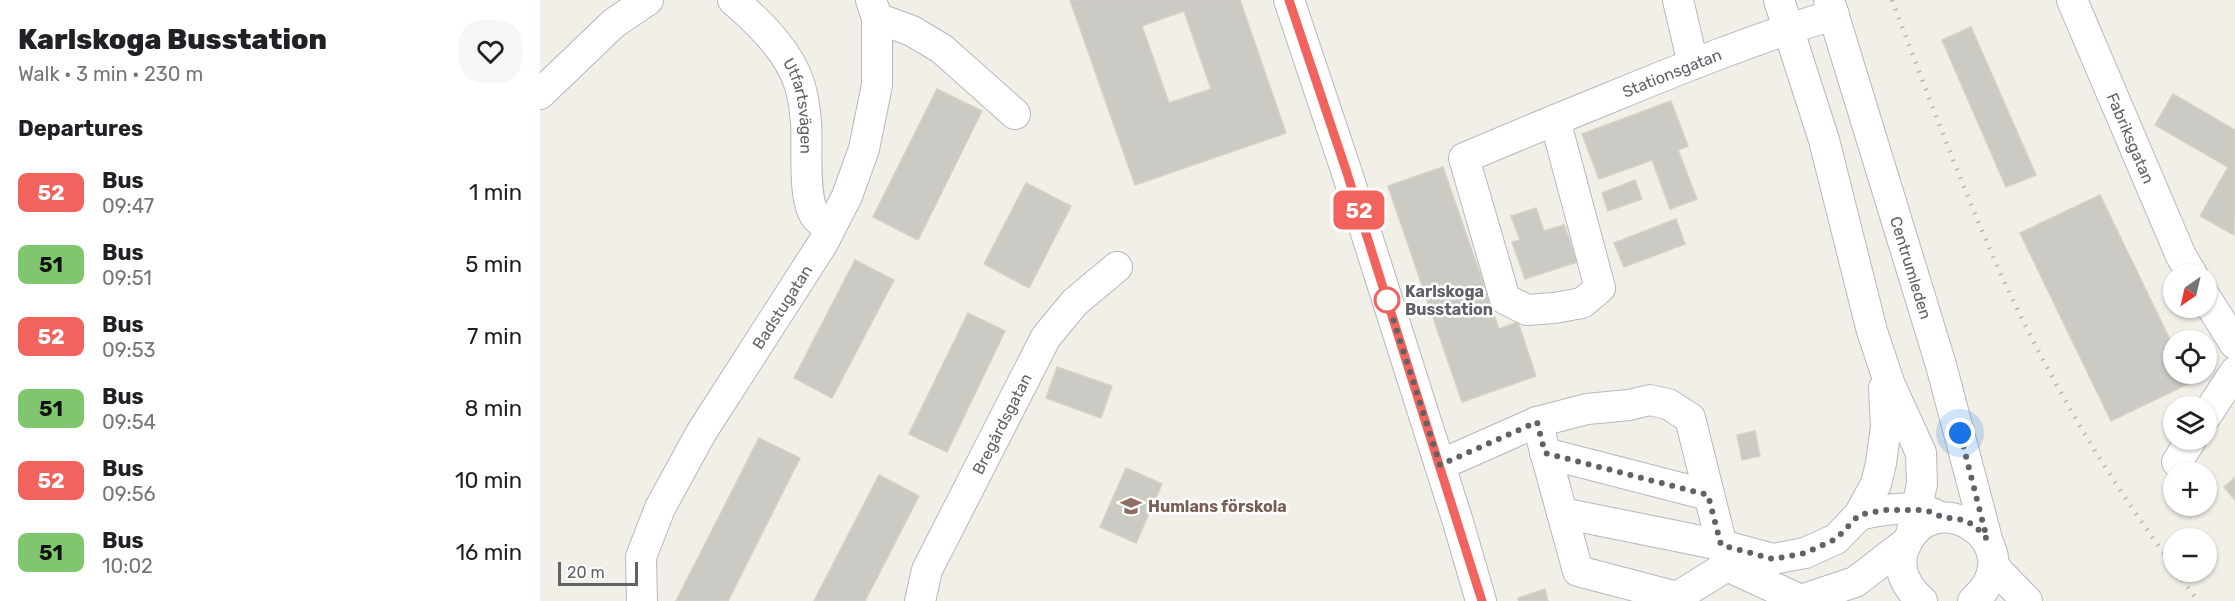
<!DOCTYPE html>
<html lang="en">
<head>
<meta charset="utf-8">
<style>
  :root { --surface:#fff; --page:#f6f6f6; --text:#202124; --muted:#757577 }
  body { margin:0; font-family:Rubik,sans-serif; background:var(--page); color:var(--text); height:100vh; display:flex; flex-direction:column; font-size:22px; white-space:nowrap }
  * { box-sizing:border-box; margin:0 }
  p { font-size:20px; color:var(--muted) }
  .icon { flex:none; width:33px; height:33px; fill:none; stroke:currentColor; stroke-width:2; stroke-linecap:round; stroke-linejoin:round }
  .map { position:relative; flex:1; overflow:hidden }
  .sheet { display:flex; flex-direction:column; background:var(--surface); width:540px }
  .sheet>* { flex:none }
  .badge { padding:0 12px; border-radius:9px; font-size:21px; line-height:39px }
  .needle { width:39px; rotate:214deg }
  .fabs { position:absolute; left:1623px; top:264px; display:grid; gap:12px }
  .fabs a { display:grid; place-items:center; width:54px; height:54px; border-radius:50%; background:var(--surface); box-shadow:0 2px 4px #0004; font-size:30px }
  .scale { position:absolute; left:18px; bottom:15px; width:80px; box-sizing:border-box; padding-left:6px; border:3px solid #5f6368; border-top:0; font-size:16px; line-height:21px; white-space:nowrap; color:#5f6368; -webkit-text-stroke:4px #fff; paint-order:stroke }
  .you { position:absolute; width:30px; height:30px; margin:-15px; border:4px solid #fff; border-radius:50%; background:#1a73e8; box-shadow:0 0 0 9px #1a73e833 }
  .map>.badge { position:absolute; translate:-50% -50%; box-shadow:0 0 0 3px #fff }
  h2 { padding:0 18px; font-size:22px; line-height:54px }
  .round { display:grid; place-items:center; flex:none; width:63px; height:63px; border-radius:24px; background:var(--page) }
  .headline { display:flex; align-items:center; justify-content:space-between; height:102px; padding:0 18px }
  h1 { font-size:28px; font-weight:800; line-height:45px }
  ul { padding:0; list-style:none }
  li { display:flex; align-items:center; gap:18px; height:72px; padding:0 18px }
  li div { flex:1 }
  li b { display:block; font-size:22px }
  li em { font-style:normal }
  li .badge { min-width:66px; font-weight:700; text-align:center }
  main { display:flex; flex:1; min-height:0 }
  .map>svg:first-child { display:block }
  .building { fill:#cccac5; stroke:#d6d1c6; stroke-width:1.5; fill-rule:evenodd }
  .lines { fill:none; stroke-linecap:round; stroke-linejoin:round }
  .minor-casing { stroke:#b5b8bc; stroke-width:32 }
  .minor { stroke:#fff; stroke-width:30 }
  .rail { stroke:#b6b7b8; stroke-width:4.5; stroke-dasharray:1.5 8; stroke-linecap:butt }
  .line-casing { stroke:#fff; stroke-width:14 }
  .line { stroke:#f1635c; stroke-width:9 }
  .walk { stroke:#5f6368; stroke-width:6; stroke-dasharray:0 10.8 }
  .stop-dot { fill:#fff; stroke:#f1635c; stroke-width:3 }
  .labels { text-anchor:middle; stroke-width:5; stroke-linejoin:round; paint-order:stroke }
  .street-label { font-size:16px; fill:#5f6368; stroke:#fff }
  .stop-label { font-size:16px; font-weight:bold; fill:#5f6368; stroke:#fff; text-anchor:start }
  .education-label { font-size:16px; font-weight:bold; fill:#785e54; stroke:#fff; text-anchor:start }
</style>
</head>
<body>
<main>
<section class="sheet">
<div class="headline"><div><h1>Karlskoga Busstation</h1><p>Walk · 3 min · 230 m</p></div><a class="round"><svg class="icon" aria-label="heart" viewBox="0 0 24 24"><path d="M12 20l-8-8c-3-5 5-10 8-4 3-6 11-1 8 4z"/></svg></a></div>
<h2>Departures</h2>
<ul>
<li><span class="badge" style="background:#f1635c;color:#fff">52</span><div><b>Bus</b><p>09:47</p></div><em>1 min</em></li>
<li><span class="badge" style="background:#80c66e;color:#111">51</span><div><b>Bus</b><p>09:51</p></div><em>5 min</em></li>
<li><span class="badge" style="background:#f1635c;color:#fff">52</span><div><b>Bus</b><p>09:53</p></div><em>7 min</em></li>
<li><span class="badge" style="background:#80c66e;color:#111">51</span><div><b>Bus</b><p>09:54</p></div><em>8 min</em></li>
<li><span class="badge" style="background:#f1635c;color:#fff">52</span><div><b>Bus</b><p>09:56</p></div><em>10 min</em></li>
<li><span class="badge" style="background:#80c66e;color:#111">51</span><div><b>Bus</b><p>10:02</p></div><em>16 min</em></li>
</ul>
</section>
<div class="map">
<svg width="1695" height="601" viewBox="0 0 1695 601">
  <rect width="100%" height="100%" fill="#f1efe8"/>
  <g class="building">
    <path d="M530 0H700L746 133 595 185ZM644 11 671 89 629 103 602 26Z"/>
    <polygon points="1431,27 1496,175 1466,187 1402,40"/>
    <polygon points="397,89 442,111 378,240 333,217"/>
    <polygon points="1633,94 1695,130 1694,235 1660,216 1688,167 1615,125"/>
    <polygon points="1131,101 1148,146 1138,150 1157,199 1130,209 1112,160 1059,179 1042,134"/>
    <polygon points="903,167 959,329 978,322 996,376 922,402 848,186"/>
    <polygon points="1095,180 1102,199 1068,211 1062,193"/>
    <polygon points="486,183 531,206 489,288 444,264"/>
    <polygon points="1560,195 1634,348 1634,374 1646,374 1650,383 1571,421 1480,233"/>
    <polygon points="996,208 1004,231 1024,225 1037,262 985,279 972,242 980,240 971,216"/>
    <polygon points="1136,219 1145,244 1084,267 1074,243"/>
    <polygon points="315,260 354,280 292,398 254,378"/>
    <polygon points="428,313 465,331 407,452 369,434"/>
    <polygon points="517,367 572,386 561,418 506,398"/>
    <polygon points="1215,431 1220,456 1202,460 1197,435"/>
    <polygon points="219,438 260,458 188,601 136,601"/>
    <polygon points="586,468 622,484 596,543 560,527"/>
    <polygon points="339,475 379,496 325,601 274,601"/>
    <polygon points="1695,477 1695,500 1684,487"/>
    <polygon points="1005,589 1008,601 979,601 978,598"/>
  </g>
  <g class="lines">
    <defs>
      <g id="minor">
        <path id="s1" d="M193 0C219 22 250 52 260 86 263 97 265 110 266 122 268 145 262 199 276 217 279 221 286 225 290 228"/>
        <polyline points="749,0 806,170 918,522 941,601"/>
        <polyline points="1138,0 1153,64"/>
        <polyline points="1239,0 1284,140 1332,331 1350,385 1381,453 1382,484 1371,535"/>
        <path id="s2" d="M1289 0 1401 365 1447 539"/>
        <path id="s3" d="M1532 0 1641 256 1652 274"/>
        <polyline points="337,18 372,31 402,49 475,114"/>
        <polyline points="0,94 74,23 108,0"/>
        <polygon points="1015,120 1060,288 1042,303 1014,308 987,310 965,299 924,158"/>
        <path id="s4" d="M1015 120C1107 83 1198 43 1294 15"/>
        <polyline points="1666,298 1695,344"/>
        <polyline points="1666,416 1695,372"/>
        <polyline points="997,422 1038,571 1137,597 1187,566"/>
        <polyline points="1005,453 1168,495"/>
        <polyline points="1637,462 1651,440"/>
        <polyline points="900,465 997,422 1047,409 1089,405 1110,400 1128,404 1150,418 1186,562"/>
        <polyline points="1022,513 1181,545 1233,559 1265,553 1296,539 1319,515 1336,484 1341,463 1346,427 1344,388"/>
        <path d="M1319 515C1342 510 1371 504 1394 514"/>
        <polyline points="1187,566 1263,601"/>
        <polyline points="1454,567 1487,601"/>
        <path id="s5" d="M102 601 101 557 120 508 161 433 283 243 307 196 324 149 337 85V18L331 0"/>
        <path id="s6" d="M380 601 387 570 506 337 535 302 577 267"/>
        <polyline points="1258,601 1315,582 1366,543"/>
        <path d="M1382 601C1368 589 1357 571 1363 552 1389 474 1498 545 1433 601"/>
      </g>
    </defs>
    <use href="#minor" class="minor-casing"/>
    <use href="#minor" class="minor"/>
    <g class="rail">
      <path d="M1352 0C1383 82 1414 165 1448 245 1497 359 1560 468 1634 567"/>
      <polyline points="1636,572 1658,601"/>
    </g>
  </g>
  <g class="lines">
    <defs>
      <polyline id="line" points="749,0 806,170 942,601"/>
    </defs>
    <use href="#line" class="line-casing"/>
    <use href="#line" class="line"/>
    <polyline class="walk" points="847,300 900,465 997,422 1005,453 1168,495 1181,545 1233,559 1265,553 1296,539 1319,515 1345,510 1386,510 1402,517 1424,520 1435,526 1447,539 1420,433"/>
  </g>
  <defs>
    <symbol id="school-bare" viewBox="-9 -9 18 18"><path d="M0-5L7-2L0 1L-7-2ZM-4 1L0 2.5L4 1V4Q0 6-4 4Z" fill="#8d6e63" stroke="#fff" stroke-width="2.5" paint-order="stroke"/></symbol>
  </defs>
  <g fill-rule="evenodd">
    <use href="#school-bare" x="576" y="491" width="30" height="30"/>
  </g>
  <circle class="stop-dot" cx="847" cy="300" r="12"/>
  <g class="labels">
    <g class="street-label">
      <text dy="6" stroke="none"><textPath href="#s4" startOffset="126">Stationsgatan</textPath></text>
      <text dy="6" stroke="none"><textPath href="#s1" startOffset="130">Utfartsvägen</textPath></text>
      <text dy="6" stroke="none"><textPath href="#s3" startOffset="150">Fabriksgatan</textPath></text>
      <text dy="6" stroke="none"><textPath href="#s2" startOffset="280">Centrumleden</textPath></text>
      <text dy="6" stroke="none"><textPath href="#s5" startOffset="332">Badstugatan</textPath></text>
      <text dy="6" stroke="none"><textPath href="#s6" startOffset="196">Bregårdsgatan</textPath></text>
    </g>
    <g class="stop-label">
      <text x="865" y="297">Karlskoga<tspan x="865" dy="18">Busstation</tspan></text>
    </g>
    <g class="education-label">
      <text x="608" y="512">Humlans förskola</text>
    </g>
  </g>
</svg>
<div class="fabs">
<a><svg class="needle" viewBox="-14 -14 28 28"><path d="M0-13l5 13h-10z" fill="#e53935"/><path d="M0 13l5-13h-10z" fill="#757577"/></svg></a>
<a><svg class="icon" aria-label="locate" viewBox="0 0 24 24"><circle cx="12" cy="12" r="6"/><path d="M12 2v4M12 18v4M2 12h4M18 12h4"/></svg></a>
<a><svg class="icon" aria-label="layers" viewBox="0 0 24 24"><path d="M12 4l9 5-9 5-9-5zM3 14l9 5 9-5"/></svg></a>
<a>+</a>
<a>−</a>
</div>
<div class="scale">20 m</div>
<div class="you" style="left:1420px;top:433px"></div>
<b class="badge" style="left:819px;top:210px;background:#f1635c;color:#fff">52</b>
</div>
</main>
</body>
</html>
